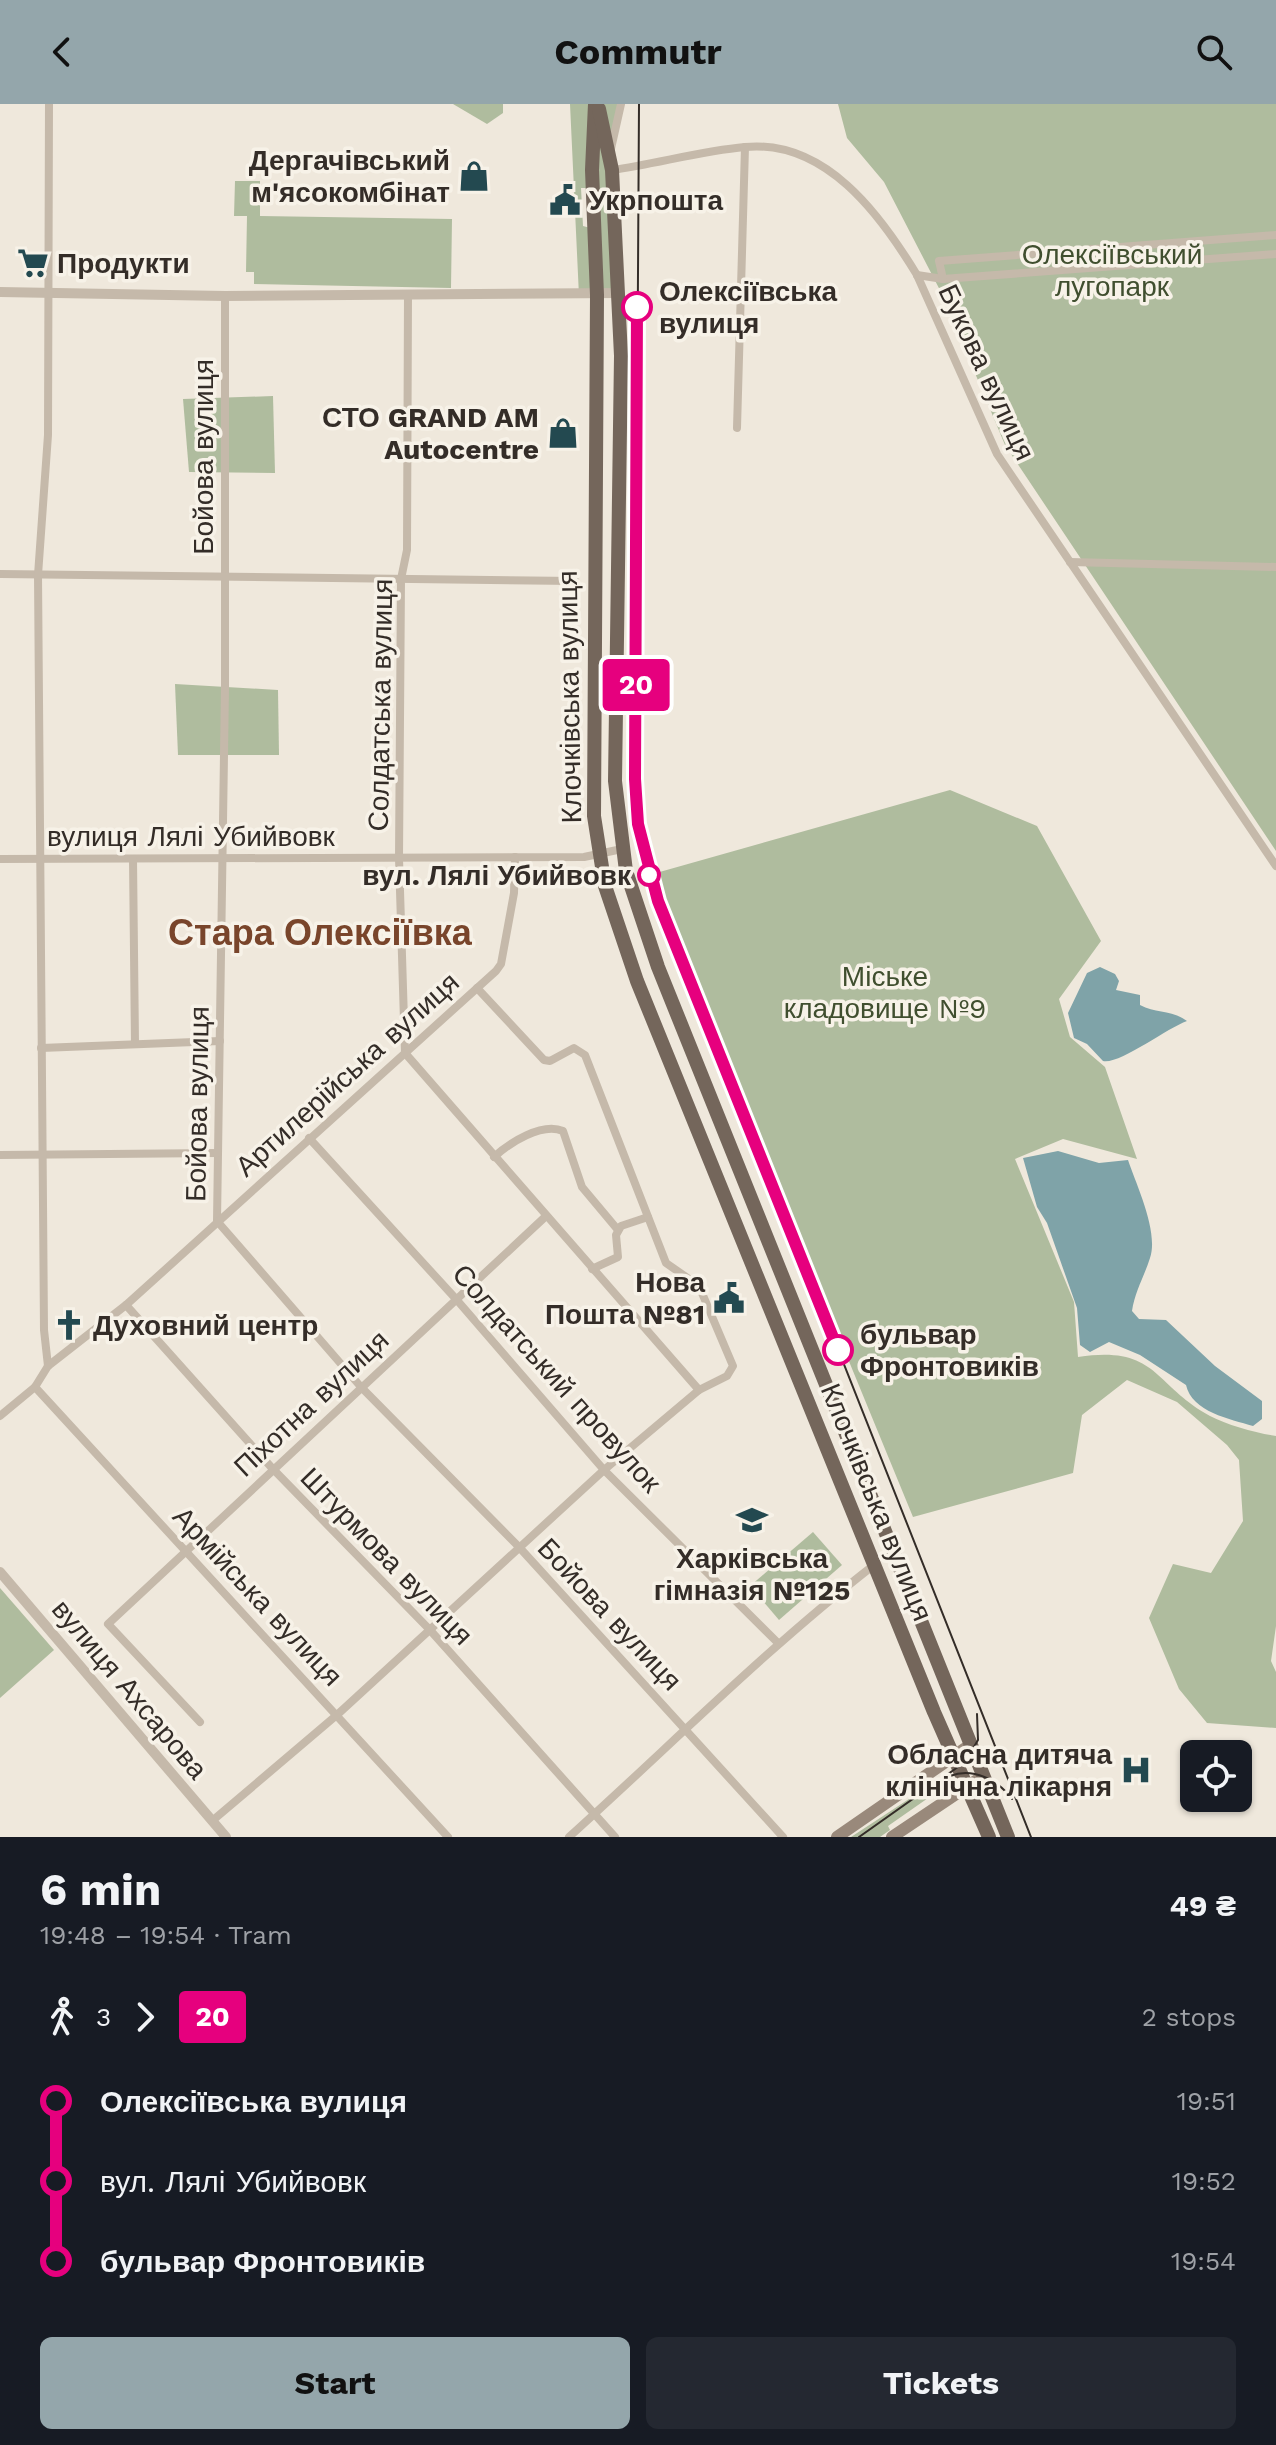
<!DOCTYPE html>
<html lang="en">
<head>
<meta charset="utf-8">
<style>
  :root { --surface:#171b24; --page:#242831; --text:#f1f3f6; --muted:#9ea1a6; --accent:#94a6ab }
  body { margin:0; font-family:"Work Sans",sans-serif; background:var(--page); color:var(--text); height:100vh; display:flex; flex-direction:column; font-size:30px; white-space:nowrap }
  * { box-sizing:border-box; margin:0 }
  p { font-size:26px; color:var(--muted) }
  .icon { flex:none; width:44px; height:44px; fill:none; stroke:currentColor; stroke-width:2; stroke-linecap:round; stroke-linejoin:round }
  .map { position:relative; height:1733px; overflow:hidden }
  .side { display:flex; flex-direction:column; background:var(--surface); flex:1 }
  .side>* { flex:none }
  .badge { padding:0 16px; border-radius:6px; font-size:28px; line-height:52px }
  .fabs { position:absolute; left:1180px; top:1636px; display:grid; gap:16px }
  .fabs a { display:grid; place-items:center; width:72px; height:72px; border-radius:12px; background:var(--surface); box-shadow:0 2px 6px #0004; font-size:40px }
  .map>.badge { position:absolute; translate:-50% -50%; box-shadow:0 0 0 4px #fff }
  .legs { display:flex; align-items:center; gap:12px; height:88px; padding:0 40px; font-size:26px }
  .legs p { margin-inline-start:auto }
  .head { display:flex; align-items:center; justify-content:space-between; height:136px; padding:0 40px }
  h1 { font-size:44px; font-weight:700; line-height:60px }
  .button { display:flex; gap:16px; margin-top:auto; padding:16px 40px }
  .button a { flex:1; height:92px; border-radius:12px; background:var(--accent); color:#111; font-size:32px; font-weight:700; line-height:92px; text-align:center }
  .button a+a { background:var(--page); color:var(--text) }
  ul { padding:0 40px; list-style:none }
  li { display:flex; align-items:center; gap:28px; height:80px; font-size:30px }
  li i { display:grid; place-items:center; width:12px; height:100%; margin:0 10px; background:currentColor }
  li i::after { content:''; width:20px; height:20px; margin:-10px; border:6px solid; border-radius:50%; background:var(--surface) }
  li p { margin-inline-start:auto }
  li:first-child i { background:linear-gradient(#0000 50%,currentColor 0) }
  li:last-child i { background:linear-gradient(currentColor 50%,#0000 0) }
  header { display:flex; justify-content:space-between; align-items:center; height:104px; padding:0 40px; background:var(--accent); color:#111; font-size:36px; font-weight:700 }
  .map>svg:first-child { display:block }
  .green { fill:#afbc9e; fill-rule:evenodd }
  .water { fill:#7fa3a8 }
  .lines { fill:none; stroke-linecap:round; stroke-linejoin:round }
  .minor { stroke:#c5b9aa; stroke-width:8 }
  .tertiary { stroke:#c5b9aa; stroke-width:10 }
  .secondary { stroke:#99897b; stroke-width:12 }
  .primary { stroke:#74665b; stroke-width:14 }
  .tram { stroke:#342d28; stroke-width:2 }
  .line-1-casing { stroke:#fff; stroke-width:18 }
  .line-1 { stroke:#e6007e; stroke-width:12 }
  .stop-1-dot { fill:#fff; stroke:#e6007e; stroke-width:4 }
  .labels { text-anchor:middle; stroke-width:7; stroke-linejoin:round; paint-order:stroke }
  .poi-label { font-size:28px; font-weight:bold; fill:#342d28; stroke:#f7f2e8; text-anchor:end }
  .park-label { font-size:28px; fill:#404f2f; stroke:#f7f2e8 }
  .stop-label { font-size:28px; font-weight:bold; fill:#342d28; stroke:#f7f2e8; text-anchor:start }
  .street-label { font-size:28px; fill:#342d28; stroke:#f7f2e8 }
  .district-label { font-size:36px; font-weight:bold; fill:#79452b; stroke:#f7f2e8 }
</style>
</head>
<body>
<header><svg class="icon" aria-label="back" viewBox="0 0 24 24"><path d="M15 5l-7 7 7 7"/></svg>Commutr<svg class="icon" aria-label="search" viewBox="0 0 24 24"><circle cx="10" cy="10" r="6"/><path d="M15 15l6 6"/></svg></header>
<div class="map">
<svg width="1276" height="1733" viewBox="0 0 1276 1733">
  <rect width="100%" height="100%" fill="#efe8dc"/>
  <g class="green">
    <polygon points="453,0 503,0 503,9 487,20"/>
    <path d="M570 0H619L612 66 619 189 579 192ZM581 84H592L594 125 583 122Z"/>
    <polygon points="838,0 1276,0 1276,747 1005,341 942,190 884,78 847,34"/>
    <polygon points="235,77 260,77 260,112 452,115 451,184 254,180 254,168 246,168 247,112 234,112"/>
    <polygon points="273,292 275,369 189,368 183,295"/>
    <polygon points="175,580 278,586 279,651 178,651"/>
    <path d="M950 686 1037 722 1101 837 1059 895 1070 933 1105 963 1137 1055 1063 1035 1015 1055 1074 1198 1078 1253C1158 1241 1153 1281 1210 1312 1227 1321 1256 1329 1276 1332V1522L1271 1557 1276 1568V1624L1207 1619 1179 1585 1149 1514 1173 1460 1211 1469 1243 1417 1239 1356 1227 1341 1177 1298 1127 1276 1082 1311 1073 1369 913 1413 649 771Z"/>
    <polygon points="813,1428 842,1461 779,1516 750,1482"/>
    <polygon points="0,1484 54,1546 0,1594"/>
    <polygon points="941,1674 947,1678 947,1687 934,1695 931,1692 888,1722 890,1726 880,1733 851,1733"/>
  </g>
  <g class="water">
    <path d="M1100 863 1115 870 1119 877 1116 886 1140 891V901C1156 910 1171 905 1187 917 1167 924 1119 961 1103 957L1087 940 1074 934 1068 909 1087 869Z"/>
    <path d="M1058 1047 1099 1059 1128 1056C1136 1080 1159 1128 1150 1154 1144 1173 1135 1187 1132 1207L1139 1215 1166 1216 1215 1262 1262 1297V1315L1253 1322C1230 1315 1192 1308 1186 1281L1140 1251 1109 1238 1090 1248 1080 1241 1077 1204 1047 1119 1037 1103 1023 1054Z"/>
  </g>
  <g class="lines">
    <g class="minor">
      <polyline points="610,49 621,0"/>
      <path d="M612 66C656 60 700 47 745 43 825 35 880 110 917 171L997 350 1276 762"/>
      <polyline points="917,171 943,175 1276,150"/>
      <polyline points="943,175 939,157 1276,131"/>
      <polyline points="408,191 407,446 401,475 399,754 405,949 699,1286"/>
      <polyline points="225,192 225,584 217,1117 361,1283 519,1443 783,1733"/>
      <polyline points="737,324 745,43"/>
      <polyline points="1070,458 1276,463"/>
      <polyline points="0,470 575,477"/>
      <polyline points="0,755 584,753 622,745"/>
      <polyline points="133,755 135,940"/>
      <polyline points="41,944 220,937"/>
      <polyline points="309,1034 456,1195 604,1366 777,1538"/>
      <polyline points="0,1051 218,1049"/>
      <path d="M494 1053C509 1039 542 1018 563 1027L582 1083 618 1126"/>
      <polyline points="592,1165 618,1153 616,1131 621,1122 648,1113"/>
      <polyline points="126,1201 272,1364 430,1526 615,1733"/>
      <polyline points="48,1262 44,1226 38,471 48,331 49,0"/>
      <polyline points="35,1283 448,1733"/>
      <polyline points="0,1312 35,1283 48,1262 126,1201 496,867 501,860 514,789 515,753"/>
      <polyline points="200,1618 108,1520 545,1113"/>
      <polyline points="212,1717 338,1610 604,1366 699,1286 727,1272 733,1262 699,1182 666,1159 585,951 574,944 550,957 544,956 477,884"/>
      <path d="M569 1733C670 1642 766 1545 874 1461"/>
    </g>
    <g class="tertiary">
      <polyline points="0,188 225,192 619,189"/>
      <polyline points="0,1468 226,1733"/>
    </g>
    <g class="secondary">
      <polyline points="837,1733 970,1641"/>
      <polyline points="892,1733 983,1672"/>
    </g>
    <g class="primary">
      <polyline points="595,0 592,66 597,191 594,712 605,782 637,877 934,1608 989,1733"/>
      <polyline points="599,5 612,66 621,252 615,677 626,767 658,863 1008,1733"/>
    </g>
    <g class="tram">
      <polyline points="639,0 635,675 646,760 1031,1733"/>
      <path d="M950 1672C973 1663 998 1676 1012 1695"/>
      <polyline points="859,1733 965,1658 978,1636 977,1610"/>
    </g>
  </g>
  <g class="lines">
    <defs>
      <polyline id="line-1" points="637,203 635,675 638,720 658,797 838,1246"/>
    </defs>
    <use href="#line-1" class="line-1-casing"/>
    <use href="#line-1" class="line-1"/>
  </g>
  <defs>
    <symbol id="shop-bare" viewBox="-9 -9 18 18"><path d="M-5-2.5h2.3a2.7 3.5 0 0 1 5.4 0H5L5.5 6h-11ZM-1.5-2.5h3a1.5 2.3 0 0 0-3 0Z" fill="#234950" stroke="#f7f2e8" stroke-width="2.5" paint-order="stroke"/></symbol>
    <symbol id="civic-bare" viewBox="-9 -9 18 18"><path d="M-.6-6.5H3V-4.5H.6V-3L4-1V1h2V6H-6V1h2V-1L-.6-3ZM-1.2 2.5V6h2.4V2.5Z" fill="#234950" stroke="#f7f2e8" stroke-width="2.5" paint-order="stroke"/></symbol>
    <symbol id="supermarket-bare" viewBox="-9 -9 18 18"><path d="M-6-5.5h2.5l.6 2H6L4.5 2H-2.5L-4.4-4H-6ZM-1.5 3.2a1.3 1.3 0 1 0 .1 0ZM3 3.2a1.3 1.3 0 1 0 .1 0Z" fill="#234950" stroke="#f7f2e8" stroke-width="2.5" paint-order="stroke"/></symbol>
    <symbol id="church-bare" viewBox="-9 -9 18 18"><path d="M-1.2-6h2.4v3.5h3.3v2.4h-3.3V6h-2.4V-.1h-3.3v-2.4h3.3Z" fill="#234950" stroke="#f7f2e8" stroke-width="2.5" paint-order="stroke"/></symbol>
    <symbol id="school-bare" viewBox="-9 -9 18 18"><path d="M0-5L7-2L0 1L-7-2ZM-4 1L0 2.5L4 1V4Q0 6-4 4Z" fill="#234950" stroke="#f7f2e8" stroke-width="2.5" paint-order="stroke"/></symbol>
    <symbol id="hospital-bare" viewBox="-9 -9 18 18"><path d="M-5-5h3v3.5h4V-5h3V5h-3V1.5h-4V5h-3Z" fill="#234950" stroke="#f7f2e8" stroke-width="2.5" paint-order="stroke"/></symbol>
  </defs>
  <g fill-rule="evenodd">
    <use href="#shop-bare" x="452" y="50" width="44" height="44"/>
    <use href="#civic-bare" x="543" y="74" width="44" height="44"/>
    <use href="#supermarket-bare" x="11" y="137" width="44" height="44"/>
    <use href="#shop-bare" x="541" y="307" width="44" height="44"/>
    <use href="#civic-bare" x="707" y="1172" width="44" height="44"/>
    <use href="#church-bare" x="47" y="1199" width="44" height="44"/>
    <use href="#school-bare" x="730" y="1394" width="44" height="44"/>
    <use href="#hospital-bare" x="1114" y="1644" width="44" height="44"/>
  </g>
  <g class="stop-1-dot">
    <circle cx="637" cy="203" r="14"/>
    <circle cx="649" cy="771" r="10"/>
    <circle cx="838" cy="1246" r="14"/>
  </g>
  <g class="labels">
    <g class="poi-label">
      <text x="450" y="66">Дергачівський<tspan x="450" dy="32">м'ясокомбінат</tspan></text>
      <text x="589" y="106" text-anchor="start">Укрпошта</text>
      <text x="57" y="169" text-anchor="start">Продукти</text>
      <text x="539" y="323">СТО GRAND AM<tspan x="539" dy="32">Autocentre</tspan></text>
      <text x="705" y="1188">Нова<tspan x="705" dy="32">Пошта №81</tspan></text>
      <text x="93" y="1231" text-anchor="start">Духовний центр</text>
      <text x="752" y="1464" text-anchor="middle">Харківська<tspan x="752" dy="32">гімназія №125</tspan></text>
      <text x="1112" y="1660">Обласна дитяча<tspan x="1112" dy="32">клінічна лікарня</tspan></text>
    </g>
    <g class="park-label">
      <text x="1112" y="160">Олексіївський<tspan x="1112" dy="32">лугопарк</tspan></text>
      <text x="885" y="882">Міське<tspan x="885" dy="32">кладовище №9</tspan></text>
    </g>
    <g class="stop-label">
      <text x="659" y="197">Олексіївська<tspan x="659" dy="32">вулиця</tspan></text>
      <text x="631" y="781" text-anchor="end">вул. Лялі Убийвовк</text>
      <text x="860" y="1240">бульвар<tspan x="860" dy="32">Фронтовиків</tspan></text>
    </g>
    <g class="street-label">
      <text transform="translate(987 268) rotate(65)" y="10">Букова вулиця</text>
      <text transform="translate(203 353) rotate(-90)" y="10">Бойова вулиця</text>
      <text transform="translate(569 593) rotate(-91)" y="10">Клочківська вулиця</text>
      <text transform="translate(380 601) rotate(-89)" y="10">Солдатська вулиця</text>
      <text x="191" y="742">вулиця Лялі Убийвовк</text>
      <text transform="translate(347 970) rotate(-42)" y="10">Артилерійська вулиця</text>
      <text transform="translate(197 1000) rotate(-89)" y="10">Бойова вулиця</text>
      <text transform="translate(557 1274) rotate(48)" y="10">Солдатський провулок</text>
      <text transform="translate(311 1299) rotate(-43)" y="10">Піхотна вулиця</text>
      <text transform="translate(877 1398) rotate(68)" y="10">Клочківська вулиця</text>
      <text transform="translate(387 1452) rotate(46)" y="10">Штурмова вулиця</text>
      <text transform="translate(258 1492) rotate(47)" y="10">Армійська вулиця</text>
      <text transform="translate(610 1510) rotate(47)" y="10">Бойова вулиця</text>
      <text transform="translate(130 1585) rotate(50)" y="10">вулиця Ахсарова</text>
    </g>
    <g class="district-label">
      <text x="320" y="841">Стара Олексіївка</text>
    </g>
  </g>
</svg>
<div class="fabs">
<a><svg class="icon" aria-label="locate" viewBox="0 0 24 24"><circle cx="12" cy="12" r="6"/><path d="M12 2v4M12 18v4M2 12h4M18 12h4"/></svg></a>
</div>
<b class="badge" style="left:636px;top:581px;background:#e6007e;color:#fff">20</b>
</div>
<section class="side">
<div class="head"><div><h1>6 min</h1><p>19:48 – 19:54 · Tram</p></div><b>49 ₴</b></div>
<div class="legs"><svg class="icon" aria-label="walk" viewBox="0 0 24 24"><circle cx="13" cy="4" r="2"/><path d="M13 8l-2 6 4 7M11 14l-3 7M7 12l3-4h3l4 4"/></svg>3<svg class="icon" aria-label="forward" viewBox="0 0 24 24"><path d="M9 5l7 7-7 7"/></svg><b class="badge" style="background:#e6007e;color:#fff">20</b><p>2 stops</p></div>
<ul>
<li><i style="color:#e6007e"></i><b>Олексіївська вулиця</b><p>19:51</p></li>
<li><i style="color:#e6007e"></i><span>вул. Лялі Убийвовк</span><p>19:52</p></li>
<li><i style="color:#e6007e"></i><b>бульвар Фронтовиків</b><p>19:54</p></li>
</ul>
<div class="button"><a>Start</a><a>Tickets</a></div>
</section>
</body>
</html>
